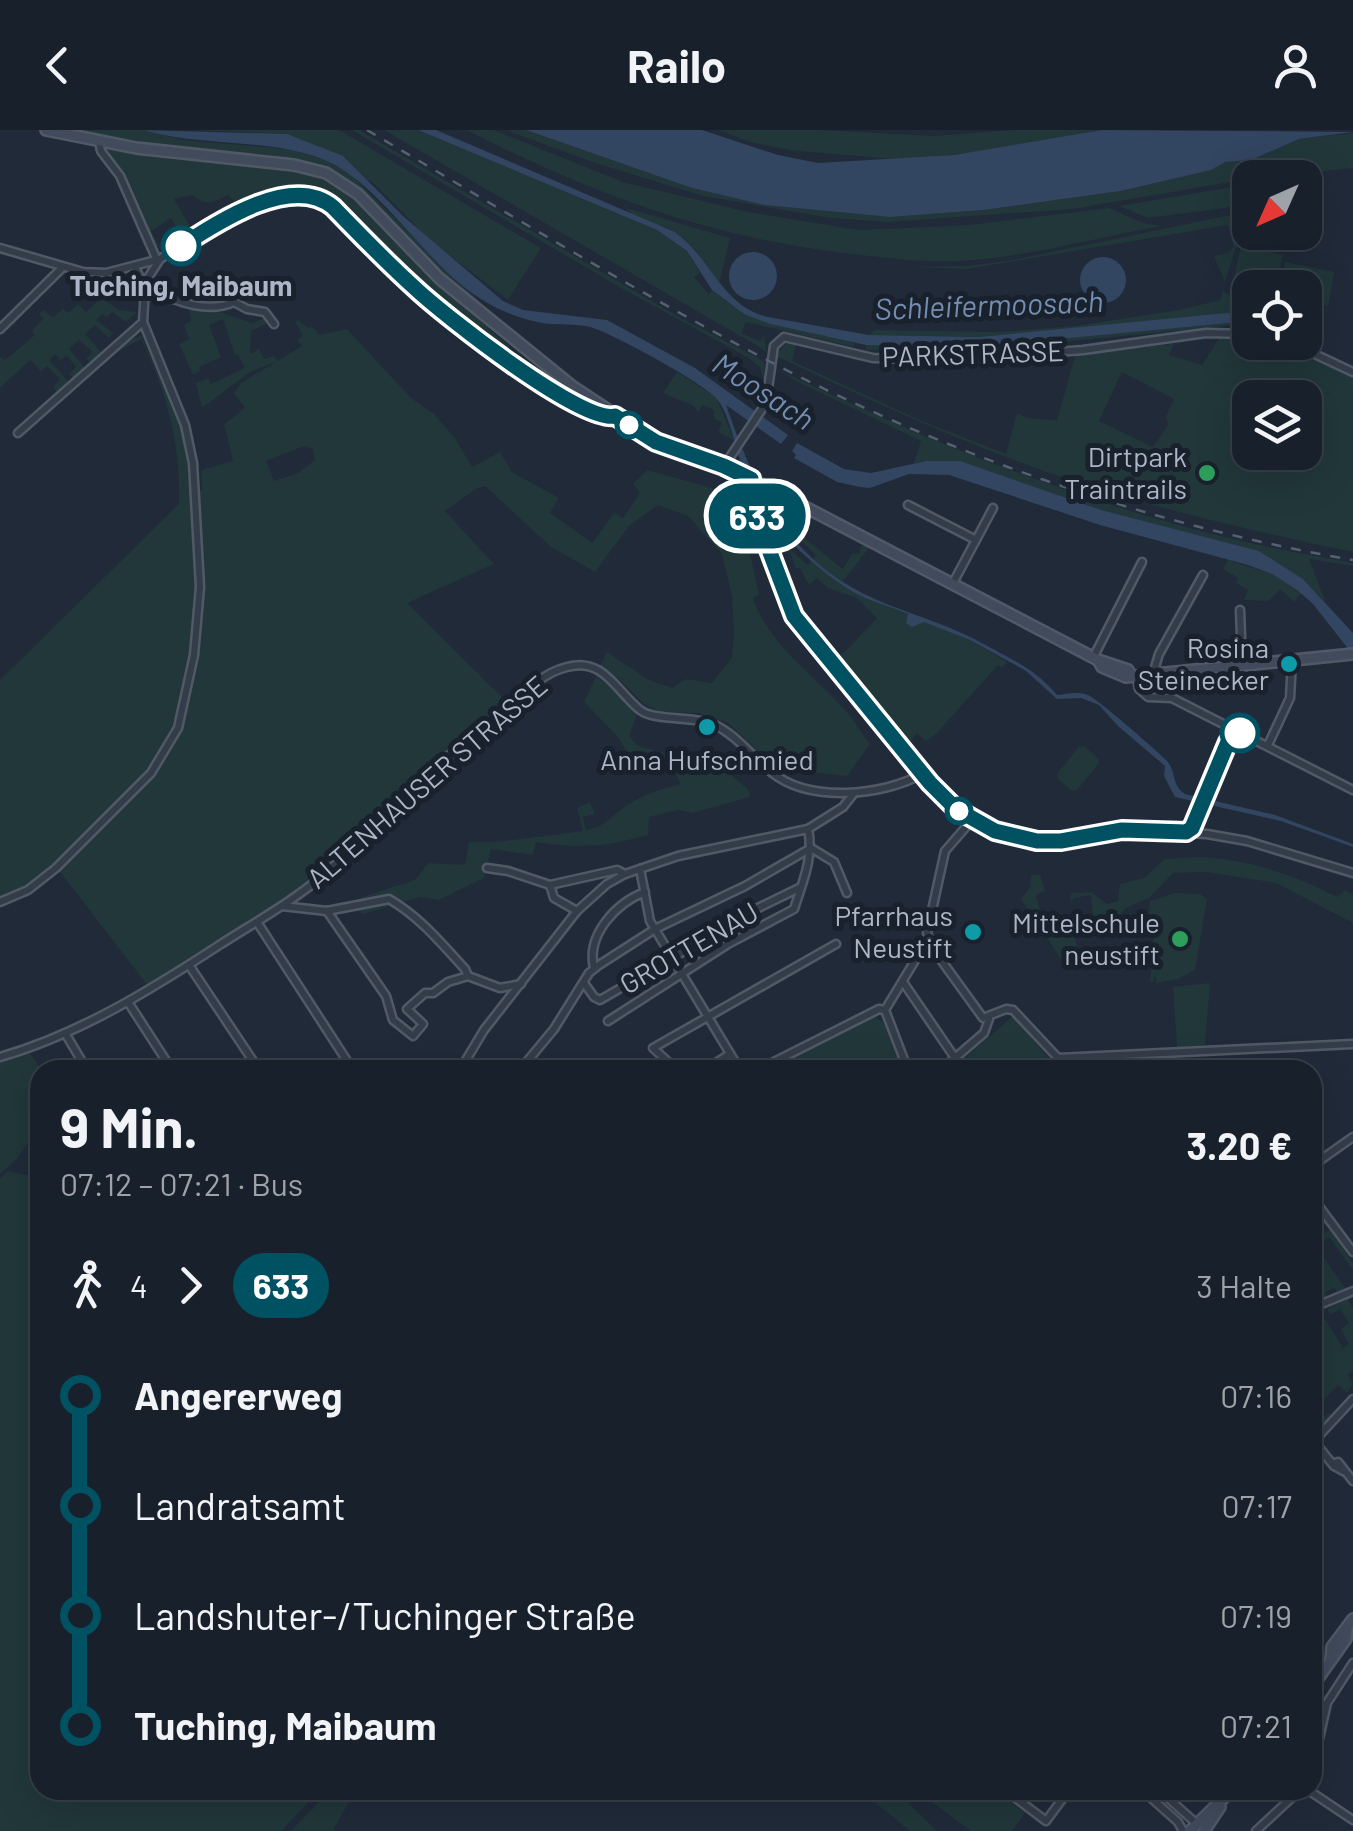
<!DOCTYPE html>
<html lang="de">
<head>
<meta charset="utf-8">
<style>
  :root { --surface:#18202b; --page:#252d37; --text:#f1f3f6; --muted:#9fa3a9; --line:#363e47 }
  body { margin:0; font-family:Barlow,sans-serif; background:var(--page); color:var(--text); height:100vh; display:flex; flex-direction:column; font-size:38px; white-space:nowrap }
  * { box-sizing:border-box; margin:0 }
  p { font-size:32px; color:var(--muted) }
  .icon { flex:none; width:55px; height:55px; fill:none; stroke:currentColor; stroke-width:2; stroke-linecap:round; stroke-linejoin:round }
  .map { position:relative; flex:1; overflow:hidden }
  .side { position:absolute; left:30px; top:930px; width:1292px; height:740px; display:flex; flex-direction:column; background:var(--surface); border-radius:30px; box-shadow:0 10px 40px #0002,0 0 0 2px var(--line) }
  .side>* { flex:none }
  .badge { padding:0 20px; border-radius:32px; font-size:35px; line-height:65px }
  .needle { width:65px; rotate:225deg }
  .buttons { position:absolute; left:1232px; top:30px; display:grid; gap:20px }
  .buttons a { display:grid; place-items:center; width:90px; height:90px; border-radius:20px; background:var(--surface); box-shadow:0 10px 40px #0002,0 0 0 2px var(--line); font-size:50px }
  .map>.badge { position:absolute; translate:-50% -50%; box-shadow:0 0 0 5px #fff }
  .legs { display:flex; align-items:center; gap:15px; height:110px; padding:0 30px; font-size:32px }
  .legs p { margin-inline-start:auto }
  .headline { display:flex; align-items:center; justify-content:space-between; height:170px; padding:0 30px }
  h1 { font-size:55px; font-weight:700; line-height:75px }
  ul { padding:0 30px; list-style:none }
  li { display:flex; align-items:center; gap:35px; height:110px; font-size:38px }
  li i { display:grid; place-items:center; width:15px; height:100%; margin:0 12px; background:currentColor }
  li i::after { content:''; width:25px; height:25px; margin:-12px; border:8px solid; border-radius:50%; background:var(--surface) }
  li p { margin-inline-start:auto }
  li:first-child i { background:linear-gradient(#0000 50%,currentColor 0) }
  li:last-child i { background:linear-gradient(currentColor 50%,#0000 0) }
  header { display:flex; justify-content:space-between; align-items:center; height:130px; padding:0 30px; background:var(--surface); font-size:45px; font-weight:700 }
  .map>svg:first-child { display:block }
  .green { fill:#21373a; fill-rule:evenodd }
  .water { fill:#324561 }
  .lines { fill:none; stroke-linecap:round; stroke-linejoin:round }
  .street-casing { stroke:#515967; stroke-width:11 }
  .secondary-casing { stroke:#515967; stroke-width:14 }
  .street { stroke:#333c49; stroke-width:6 }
  .secondary { stroke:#414b5c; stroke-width:9 }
  .rail { stroke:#556070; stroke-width:2.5; stroke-dasharray:10 10; stroke-linecap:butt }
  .line-1-casing { stroke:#fff; stroke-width:22 }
  .line-1 { stroke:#005262; stroke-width:15 }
  .stop-1-dot { fill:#fff; stroke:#005262; stroke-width:5 }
  .leisure-dot { fill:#2e9e5b; stroke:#19212d; stroke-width:4 }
  .culture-dot { fill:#0f9aa8; stroke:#19212d; stroke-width:4 }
  .labels { text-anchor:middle; stroke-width:10; stroke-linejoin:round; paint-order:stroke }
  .stop-label { font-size:28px; font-weight:bold; fill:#adb6c6; stroke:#19212d }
  .street-label { font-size:28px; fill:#adb6c6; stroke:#19212d }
  .poi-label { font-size:28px; fill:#adb6c6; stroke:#19212d; text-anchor:end }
  .water-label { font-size:30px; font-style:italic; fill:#748db0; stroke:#19212d }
</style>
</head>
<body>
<header><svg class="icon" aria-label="back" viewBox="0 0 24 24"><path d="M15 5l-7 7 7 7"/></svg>Railo<svg class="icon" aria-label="person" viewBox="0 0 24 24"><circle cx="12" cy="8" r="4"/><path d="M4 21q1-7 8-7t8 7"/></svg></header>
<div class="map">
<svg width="1353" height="1701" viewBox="0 0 1353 1701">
  <rect width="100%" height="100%" fill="#202a39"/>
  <g class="green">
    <path d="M76 0H143L183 10 289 19 328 31 351 45 490 182C435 150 401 89 351 52 306 18 214 23 158 17 129 14 104 5 76 0Z"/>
    <polygon points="193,0 339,0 541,118 508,170 431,111 372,52 287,4"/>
    <polygon points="352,0 359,0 679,187 760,229 765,234 764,251 760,237 749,228 621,158"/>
    <path d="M384 0H418L657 100 687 121 700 143 694 147 709 164 712 160C757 199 800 197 854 213V217L746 192 741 203 760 211 764 205 766 221Z"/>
    <path d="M467 0H494L623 52 748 82 859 100 969 95 1109 78 1143 93 1161 96C1095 108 1028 127 960 131 930 133 900 129 869 126 721 111 599 68 467 0Z"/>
    <polygon points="506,0 526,0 692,58 764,75 890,87 984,80 1121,61 1210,40 1224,32 1251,30 1299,9 1353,3 1353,38 1290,45 1278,40 1261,43 1259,47 1073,79 887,92 831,88 703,66 592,32"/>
    <polygon points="719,0 821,0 934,6 1013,0 1102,0 990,21 904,30 789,20 750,12"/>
    <path d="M106 16 290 38 331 50 355 68 424 141 490 196 488 199 507 214 522 232 525 230 543 239 592 276 590 279 548 254 446 180 321 63 305 60 237 75 228 65C213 73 206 76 192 65L174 69 191 98 181 105 171 88 151 101 161 119 150 109 122 43 105 22Z"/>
    <polygon points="1250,54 1249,70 1225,78 1148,88 1119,76"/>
    <path d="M626 78 730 108 719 154C708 135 695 116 677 103 662 93 638 93 626 78Z"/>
    <polygon points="1245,82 1249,98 1239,108 1225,152 1214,126 1228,123 1234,117 1228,95 967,139 912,137 969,136 1013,130"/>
    <polygon points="1241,115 1283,125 1276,157 1250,158 1250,161 1232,157"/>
    <polygon points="1285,132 1334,142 1328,176 1305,171 1305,158 1280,157"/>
    <polygon points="1223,161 1233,168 1236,184 978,207 869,205 875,200 999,202 1075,196 1179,180 1220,170"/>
    <polygon points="101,168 119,180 137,182 126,192 112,182 107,187 102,184 96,190 113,203 109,208 95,195 85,204 102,223 91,234 86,228 93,222 79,210 69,219 85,238 74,249 69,244 76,237 67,226 61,230 55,224 49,230 70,253 58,263 53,257 60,249 47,236 41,241 30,230 0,258 0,227 5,230 35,205 32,201 43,189 39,184 43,180 53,187 63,179 68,183 78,174 86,182"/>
    <polygon points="189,177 223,183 252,193 264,188 266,194 251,201 250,224 259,219 264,229 274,226 278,231 250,242 202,278 196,253 208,248 211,254 245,238 238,224 235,225 223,189 209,195 221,227 199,237 200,241 193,245 179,214 189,209 184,195 191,191"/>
    <path d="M298 190 308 198 313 197 319 205 347 199 411 268 434 284 455 308 472 337 500 322 512 342 559 368 550 383 592 413 614 383 623 388 640 363 633 354 647 340 712 358 727 374 719 381 734 409 747 410 759 465 753 468C769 515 816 546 847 582 855 592 862 604 870 614L847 646 776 638 728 593 699 583 660 582 644 574 618 548 600 536 607 522 649 550 672 558 686 549 712 553 732 527 734 504 732 466 722 424 688 386 658 375 629 396 595 442 551 417 485 356 476 359 445 381 494 434 407 473 509 574 427 639 344 722 309 751 148 856 58 739 146 652 147 647 50 740 34 748 36 753 0 770V550L179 374C181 317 167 261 141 209L119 221 27 299 121 215 141 205 183 301 191 342V369L202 359 201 340 233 331 224 294 245 278 234 263 241 253 312 210 302 216 297 210 303 206 295 192ZM304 316 313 319 315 330 298 343 274 351 266 331Z"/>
    <polygon points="1231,191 1235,191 1235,195 991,219 866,220 866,215 932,217 1015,213"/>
    <path d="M1220 207 1250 208V212L1280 215 1353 247V422C1266 404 1179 384 1094 358 984 323 880 275 776 226L787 212H797L792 231 917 289 1006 324 1017 283 1028 288 1057 290 1076 223 1174 214 1169 225 1202 235ZM1122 242 1174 269 1166 286 1168 295 1153 317 1099 291ZM1250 268H1305V322H1250Z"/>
    <path d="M777 239C924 310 1075 371 1233 409 1273 419 1313 425 1353 433V436L1309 429 1326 473 1303 449 1259 421 1172 401 926 331 914 333 921 311 796 251Z"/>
    <polygon points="677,242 716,267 734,310 718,302 722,293 714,289 714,280 703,275 698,282 694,276 663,263"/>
    <path d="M759 367 775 394 791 380 797 402 843 439 852 424 860 423 861 415 869 418 843 451 847 458 970 510 1007 532 1002 538 998 535 936 604 926 611 917 603 910 612 838 529 877 488 857 468 828 458 817 448 809 455 800 438 796 439 789 419 808 435 816 425C802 412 790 397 769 402Z"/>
    <polygon points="1228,430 1272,444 1301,463 1294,472 1280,459 1268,471 1244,470 1248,460 1236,453 1238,448 1223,439"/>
    <path d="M596 546 617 561 637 585 629 606 638 616 723 639 748 659 750 667 693 683 678 680 649 687 648 705C605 717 580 719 536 712L533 725 491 719 484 748 439 770 420 767 364 784 356 780 362 767 415 750 428 733 465 735 469 712H496L583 701 577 678 590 672 595 684 583 687 586 700C604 698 612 685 627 675 644 664 662 659 681 654L674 640 635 635 617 606 584 572Z"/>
    <polygon points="1084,616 1098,628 1099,633 1077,660 1072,661 1058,649 1057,644 1079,617"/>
    <path d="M1202 727C1252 730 1294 745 1338 767L1345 760 1353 764V793L1276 753 1206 742 1173 743 1149 768 1126 778 1102 805 1094 797 1091 765 1074 768 1071 772 1070 763 1091 762 1107 774 1118 771 1120 754 1144 748 1165 729Z"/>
    <polygon points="1040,744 1045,761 1036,765 1040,781 1056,808 1074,805 1079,822 1071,817 1073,824 1061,829 1021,769 1030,757 1031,745"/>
    <polygon points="1175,763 1200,764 1207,769 1195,840 1178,849 1156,853 1155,843 1154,852 1150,851 1156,787 1149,785 1150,771"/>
    <polygon points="1210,853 1205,915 1177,917 1173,857"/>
    <polygon points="1013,886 1054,935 1059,940 977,940 966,927"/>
    <polygon points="875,887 884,893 902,940 768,940"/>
    <polygon points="28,921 42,940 40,994 17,1029 0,1044 0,930"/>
    <polygon points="8,1041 31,1046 40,1057 40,1660 320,1660 281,1701 0,1701 0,1049"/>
    <polygon points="1330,1100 1353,1133 1353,1140 1329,1107 1316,1116 1345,1158 1337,1162 1335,1158 1326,1162 1327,1166 1313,1171 1313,1107"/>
    <polygon points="1348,1169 1353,1179 1353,1240 1348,1245 1353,1254 1347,1263 1338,1255 1316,1278 1324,1287 1329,1283 1332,1286 1319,1298 1313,1291 1312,1204 1317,1201 1315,1197 1323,1192 1320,1188 1313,1194 1313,1184 1315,1188 1322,1184 1343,1218 1349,1214 1341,1199 1349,1193 1340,1179 1330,1185 1327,1179"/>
    <polygon points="331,1660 356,1660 334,1698 336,1701 291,1701"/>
    <polygon points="860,1660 895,1660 937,1701 910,1701"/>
    <polygon points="916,1660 994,1660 1025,1683 1012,1701 971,1701"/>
  </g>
  <g class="water">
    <path d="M143 0 287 4 343 26 403 86 503 171 523 180 607 190 695 238 788 305 781 314 726 275C751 346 780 415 848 455 889 480 939 489 982 513 1012 530 1034 538 1057 565 1067 564 1078 561 1088 565 1095 567 1160 623 1167 631 1177 643 1171 655 1185 664L1275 685 1353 714V717L1281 691 1175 667 1164 646 1165 636 1118 596 1099 575 1081 568 1057 569 1026 541 970 510 924 492 912 497 906 493 908 484C887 475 864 470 845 457 800 427 763 387 743 338 734 317 731 284 715 267 701 252 610 202 590 197 577 194 565 195 552 194 528 192 501 182 481 169 426 135 384 58 329 32 275 7 203 18 143 0Z"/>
    <path d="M418 0H436L675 102C712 128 721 176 768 187L869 205 978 207 1227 183 1250 185V191L1015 213 932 217 866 215 770 194 744 184 712 160 687 121 657 100Z"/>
    <polygon points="526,0 702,0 778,25 818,33 954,25 1102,0 1353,2 1299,9 1251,30 1225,32 1211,40 1121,61 984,80 890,87 764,75 692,58"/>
    <circle cx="753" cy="146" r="24"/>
    <circle cx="1103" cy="150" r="23"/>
    <polygon points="797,313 844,339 871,343 926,331 960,331 1101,380 1259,421 1303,449 1353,503 1353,525 1313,474 1297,460 1272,444 1248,435 1100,395 949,345 909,344 870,358 860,357 837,352 794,328 796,325 792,321"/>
  </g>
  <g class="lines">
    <defs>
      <g id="street">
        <polyline points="99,11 101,21 120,46 156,128"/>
        <polyline points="0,118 83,142 106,143 160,129"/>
        <path d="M144 154 160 129 232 83 276 70 309 65 333 77C360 105 387 134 416 159 444 185 583 294 615 286"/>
        <path d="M145 158C173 169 205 185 234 172L247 179 265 182 274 194"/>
        <polyline points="0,199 63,137"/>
        <polyline points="1289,212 1353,242"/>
        <polyline points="18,303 143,192"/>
        <polyline points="724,336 766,273 774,216 784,207 873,228 951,230 1083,220 1206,203 1250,204"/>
        <polyline points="751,350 749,367 787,473 799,494 865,571 929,653 972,690 995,701 1037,711 1061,711 1122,700 1207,704 1247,711 1353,743"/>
        <polyline points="908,375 976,410"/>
        <polyline points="953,453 993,378"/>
        <polyline points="1240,480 1242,533"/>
        <polyline points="1093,528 1142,432"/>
        <polyline points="1153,544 1159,524 1203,445"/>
        <polyline points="1136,545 1139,559 1148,567 1172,568 1353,660"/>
        <polyline points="1268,615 1290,568 1292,531"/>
        <polyline points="972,690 945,721 927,803 936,823 983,888 1006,879 1013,880 1058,928 1353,914"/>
        <polyline points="1186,702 1192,696 1228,612 1236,604"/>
        <polyline points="811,718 834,732 847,763"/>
        <polyline points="487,738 508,741 550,755 617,740 625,744"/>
        <polyline points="640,739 650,791 740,940"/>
        <polyline points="550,755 554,768 577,781"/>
        <polyline points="0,772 28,760 56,738 151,643 178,598 194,525 200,457 193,333 185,295 143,192 145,158 135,137"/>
        <path d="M282 776 327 781 389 769C420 787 441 813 465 839L468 846"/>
        <polyline points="327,781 386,866 393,890 413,906 423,894 407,879 425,863 433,863 448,852 468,846 500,858 521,854"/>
        <polyline points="257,792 353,940"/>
        <polyline points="189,835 259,940"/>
        <path d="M594 838C586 805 616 773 645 762"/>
        <polyline points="903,852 955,928"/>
        <polyline points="584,853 594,867 600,870 758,778 799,758"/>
        <polyline points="128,872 172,940"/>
        <polyline points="885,880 908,940"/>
        <path d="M608 891 728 814 794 779C803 751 814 727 808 699"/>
        <polyline points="65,903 87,940"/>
        <polyline points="1117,926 1121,940"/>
        <path d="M0 927C80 904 152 859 221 814 257 791 295 770 327 742 365 708 398 670 435 636 454 619 478 609 496 592 519 571 535 545 567 537 604 527 616 561 640 580 654 591 693 586 713 594 737 605 751 626 771 642 809 673 882 666 922 644"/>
        <polyline points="460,940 484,900 577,781 607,754 625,744 678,726 808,699 843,677 854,663"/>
        <polyline points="520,940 554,899 589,843 599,835 655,799 745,756 811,718"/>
        <polyline points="677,940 653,918 836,814"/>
        <polyline points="705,940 730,924"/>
        <polyline points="758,940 879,879 885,880 928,809"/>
        <polyline points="941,940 984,903 989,889"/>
        <polyline points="1312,1036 1353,1007"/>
        <polyline points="1312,1067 1353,1122"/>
        <polyline points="1312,1178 1353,1161"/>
        <polyline points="1313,1310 1334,1336 1343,1341"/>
        <polyline points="1314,1311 1353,1269"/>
        <polyline points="1335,1333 1338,1332 1353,1351"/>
        <polyline points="1312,1640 1327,1573 1353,1533"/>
        <polyline points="1005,1660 1046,1691 1069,1660"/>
        <polyline points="1142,1660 1178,1692 1183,1701"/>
        <polyline points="1159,1660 1197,1694"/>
        <polyline points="1308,1660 1353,1690"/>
        <polyline points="1256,1701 1300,1660"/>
      </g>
      <g id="secondary">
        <polyline points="46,0 136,18 294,35 326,43 358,64 440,149 572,256 657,312 724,336 761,354 1098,530 1128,540 1131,545"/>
        <polyline points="1098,530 1102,537 1126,547 1353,524"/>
        <polyline points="1331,1529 1332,1517 1353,1489"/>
        <polyline points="1312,1557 1346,1509 1347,1499"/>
        <polyline points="1190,1701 1232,1660"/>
        <polyline points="1204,1701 1220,1677"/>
      </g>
    </defs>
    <use href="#street" class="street-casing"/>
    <use href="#secondary" class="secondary-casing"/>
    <use href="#street" class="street"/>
    <use href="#secondary" class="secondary"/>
    <path class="rail" d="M367 0C499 78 631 159 767 230 950 326 1150 395 1353 430"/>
  </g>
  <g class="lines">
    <defs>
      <path id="line-1" d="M181 116C218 92 292 43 333 77 360 105 387 133 416 159 445 186 582 294 615 286L656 312 724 336 751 349 749 367 794 486 930 653 956 679 995 701 1037 711H1061L1122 700 1186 702 1192 698 1228 612 1240 603"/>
    </defs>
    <use href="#line-1" class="line-1-casing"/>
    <use href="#line-1" class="line-1"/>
  </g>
  <g class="stop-1-dot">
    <circle cx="181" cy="116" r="18"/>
    <circle cx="629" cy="295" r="12"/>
    <circle cx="1240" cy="603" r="18"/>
    <circle cx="959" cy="681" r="12"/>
  </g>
  <g class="leisure-dot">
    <circle cx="1207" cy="343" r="10"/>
    <circle cx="1180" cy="809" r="10"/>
  </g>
  <g class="culture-dot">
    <circle cx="1289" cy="534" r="10"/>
    <circle cx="707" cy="597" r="10"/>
    <circle cx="973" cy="802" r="10"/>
  </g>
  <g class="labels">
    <g class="stop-label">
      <text x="181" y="166">Tuching, Maibaum</text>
    </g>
    <g class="street-label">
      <text transform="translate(973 224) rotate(-2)" y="10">PARKSTRASSE</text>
      <text transform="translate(427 652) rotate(-41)" y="10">ALTENHAUSER STRASSE</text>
      <text transform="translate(689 818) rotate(-30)" y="10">GROTTENAU</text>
    </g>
    <g class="poi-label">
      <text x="1187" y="337">Dirtpark<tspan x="1187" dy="32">Traintrails</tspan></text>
      <text x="1269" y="528">Rosina<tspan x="1269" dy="32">Steinecker</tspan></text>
      <text x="707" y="640" text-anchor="middle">Anna Hufschmied</text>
      <text x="953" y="796">Pfarrhaus<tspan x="953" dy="32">Neustift</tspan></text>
      <text x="1160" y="803">Mittelschule<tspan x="1160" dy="32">neustift</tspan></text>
    </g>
    <g class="water-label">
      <text transform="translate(989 176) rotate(-2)" y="10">Schleifermoosach</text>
      <text transform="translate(763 262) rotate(33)" y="10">Moosach</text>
    </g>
  </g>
</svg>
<div class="buttons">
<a><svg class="needle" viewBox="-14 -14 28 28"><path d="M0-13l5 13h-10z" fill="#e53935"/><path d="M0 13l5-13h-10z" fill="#9fa3a9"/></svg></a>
<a><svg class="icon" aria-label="locate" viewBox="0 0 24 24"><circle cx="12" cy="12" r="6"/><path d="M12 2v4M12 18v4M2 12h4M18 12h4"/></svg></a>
<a><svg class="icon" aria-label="layers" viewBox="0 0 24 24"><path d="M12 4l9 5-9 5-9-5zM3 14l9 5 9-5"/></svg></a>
</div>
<b class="badge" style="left:757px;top:386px;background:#005262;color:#fff">633</b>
<section class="side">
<div class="headline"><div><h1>9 Min.</h1><p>07:12 – 07:21 · Bus</p></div><b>3.20 €</b></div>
<div class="legs"><svg class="icon" aria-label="walk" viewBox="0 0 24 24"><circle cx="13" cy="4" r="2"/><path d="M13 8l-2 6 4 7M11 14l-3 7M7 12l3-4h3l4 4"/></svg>4<svg class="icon" aria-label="forward" viewBox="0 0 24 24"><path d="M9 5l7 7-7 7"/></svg><b class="badge" style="background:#005262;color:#fff">633</b><p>3 Halte</p></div>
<ul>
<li><i style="color:#005262"></i><b>Angererweg</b><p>07:16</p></li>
<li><i style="color:#005262"></i><span>Landratsamt</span><p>07:17</p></li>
<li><i style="color:#005262"></i><span>Landshuter-/Tuchinger Straße</span><p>07:19</p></li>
<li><i style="color:#005262"></i><b>Tuching, Maibaum</b><p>07:21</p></li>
</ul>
</section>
</div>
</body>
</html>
